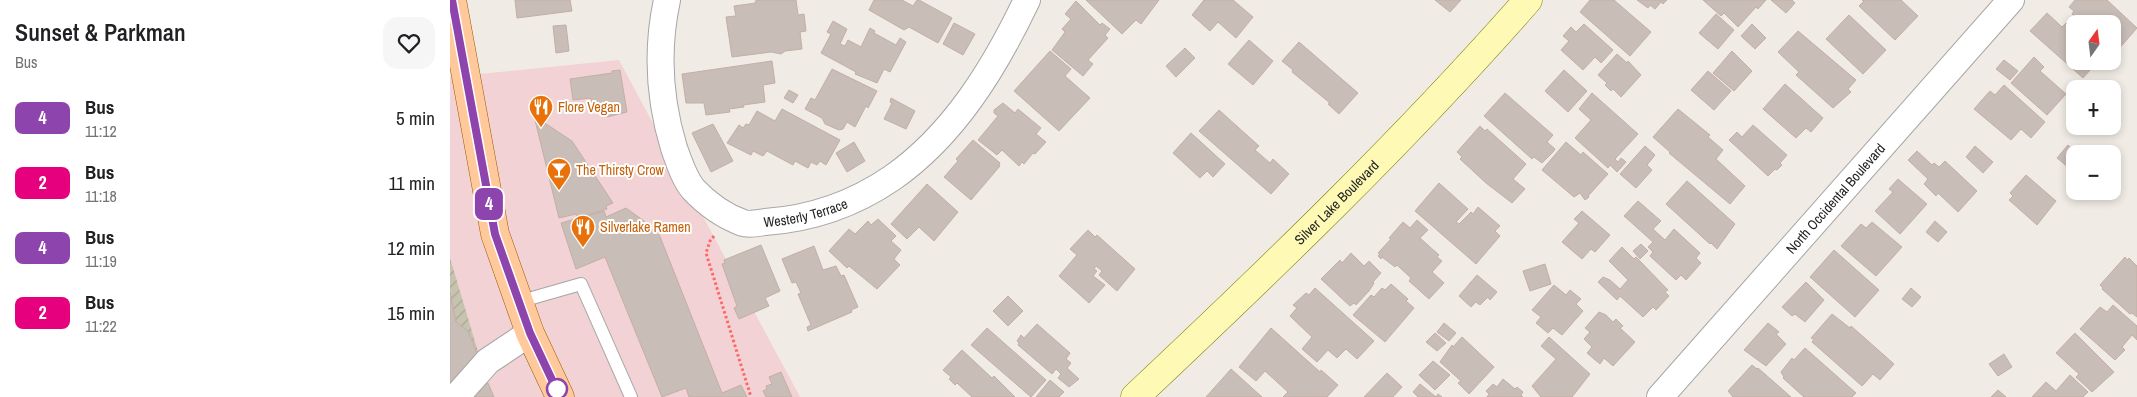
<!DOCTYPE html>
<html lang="en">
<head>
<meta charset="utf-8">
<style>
  :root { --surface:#fff; --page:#f6f6f6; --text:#202124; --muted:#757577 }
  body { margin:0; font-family:"Archivo Narrow",sans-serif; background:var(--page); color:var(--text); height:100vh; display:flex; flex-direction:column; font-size:19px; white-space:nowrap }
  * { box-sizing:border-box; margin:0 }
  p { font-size:16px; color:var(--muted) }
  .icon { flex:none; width:28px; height:28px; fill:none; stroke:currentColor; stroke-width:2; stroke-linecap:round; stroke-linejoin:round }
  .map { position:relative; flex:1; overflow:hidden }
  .panel { display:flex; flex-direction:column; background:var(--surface); width:450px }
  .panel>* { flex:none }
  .badge { padding:0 10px; border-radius:8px; font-size:18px; line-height:32px }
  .needle { width:32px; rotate:14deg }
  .buttons { position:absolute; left:1616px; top:15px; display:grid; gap:10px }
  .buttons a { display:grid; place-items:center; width:55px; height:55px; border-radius:10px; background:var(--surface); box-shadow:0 2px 8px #0003; font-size:25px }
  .map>.badge { position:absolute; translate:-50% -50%; box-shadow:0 0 0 2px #fff }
  .round { display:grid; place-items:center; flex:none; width:52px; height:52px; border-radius:15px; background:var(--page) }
  .summary { display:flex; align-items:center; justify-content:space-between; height:85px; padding:0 15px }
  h1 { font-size:24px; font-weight:600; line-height:38px }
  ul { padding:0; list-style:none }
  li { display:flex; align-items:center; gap:15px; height:65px; padding:0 15px }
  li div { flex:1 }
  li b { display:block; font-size:19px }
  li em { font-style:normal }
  li .badge { min-width:55px; font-weight:700; text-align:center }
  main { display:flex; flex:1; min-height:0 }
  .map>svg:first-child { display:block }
  .commercial { fill:#f2d2d4 }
  .construction { fill:url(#construction-furrows) }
  .building { fill:#c8bdb7; stroke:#c3afa5 }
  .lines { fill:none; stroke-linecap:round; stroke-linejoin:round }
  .service-casing { stroke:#a6a6a6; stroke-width:14 }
  .minor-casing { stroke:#a6a6a6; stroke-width:28 }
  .secondary-casing { stroke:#7b7c00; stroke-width:29 }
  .primary-casing { stroke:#9a5700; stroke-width:29 }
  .path { stroke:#ff6767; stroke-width:3; stroke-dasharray:2.5 2.5; stroke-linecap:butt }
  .service { stroke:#fff; stroke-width:12 }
  .minor { stroke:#fff; stroke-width:26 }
  .secondary { stroke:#fefab5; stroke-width:28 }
  .primary { stroke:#ffc99b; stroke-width:28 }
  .line-casing { stroke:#fff; stroke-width:11 }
  .line { stroke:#8e44ad; stroke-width:8 }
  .stop-dot { fill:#fff; stroke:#8e44ad; stroke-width:2.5 }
  .labels { text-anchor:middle; stroke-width:4; stroke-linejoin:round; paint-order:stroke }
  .food-label { font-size:14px; fill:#c56008; stroke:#fff; text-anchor:start }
  .street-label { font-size:14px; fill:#1f1f1f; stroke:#fff }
</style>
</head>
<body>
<main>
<section class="panel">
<div class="summary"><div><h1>Sunset &amp; Parkman</h1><p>Bus</p></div><a class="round"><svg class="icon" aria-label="heart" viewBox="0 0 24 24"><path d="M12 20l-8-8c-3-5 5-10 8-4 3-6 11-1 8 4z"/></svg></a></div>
<ul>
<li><span class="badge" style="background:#8e44ad;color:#fff">4</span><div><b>Bus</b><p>11:12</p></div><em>5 min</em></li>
<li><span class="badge" style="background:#e6007e;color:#fff">2</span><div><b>Bus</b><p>11:18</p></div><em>11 min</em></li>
<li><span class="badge" style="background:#8e44ad;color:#fff">4</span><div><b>Bus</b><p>11:19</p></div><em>12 min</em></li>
<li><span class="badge" style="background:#e6007e;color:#fff">2</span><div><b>Bus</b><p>11:22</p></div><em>15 min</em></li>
</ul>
</section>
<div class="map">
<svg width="1687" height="397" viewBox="0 0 1687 397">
  <defs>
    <pattern id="construction-furrows" width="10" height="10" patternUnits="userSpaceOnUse" patternTransform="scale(1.25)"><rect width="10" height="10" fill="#c6c3af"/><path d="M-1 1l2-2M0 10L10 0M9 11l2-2" fill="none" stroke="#aaa796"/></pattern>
  </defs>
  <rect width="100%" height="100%" fill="#f0ebe4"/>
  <polygon class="commercial" points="169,60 350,397 0,397 0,77"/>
  <polygon class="construction" points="0,258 29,355 0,387"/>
  <g class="building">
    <polygon points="65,0 120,0 122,11 67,18"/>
    <polygon points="312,0 346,0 348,15 354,14 356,31 350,32 352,49 335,51 331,54 321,52 282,57 276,17 286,16 284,6 306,3 305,1"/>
    <polygon points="424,0 452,0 463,6 467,0 469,0 502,18 488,43 459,27 454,30 419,10"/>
    <polygon points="636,0 709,0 691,24 686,20 672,34"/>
    <polygon points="754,0 783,0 803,17 786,38 768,22 760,31 742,15"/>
    <polygon points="985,0 1011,0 1000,12"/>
    <polygon points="1140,0 1164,0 1201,32 1180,56 1130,12"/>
    <polygon points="1187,0 1217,0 1213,4 1211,2 1205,9 1200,5 1198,8"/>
    <polygon points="1253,0 1316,0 1308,9 1306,7 1288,27 1274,13 1271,16"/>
    <polygon points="1321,0 1342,0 1345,3 1336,13"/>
    <polygon points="1412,0 1451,0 1468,16 1445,40 1409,6 1414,1"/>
    <polygon points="1625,0 1657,0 1687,28 1666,52 1662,49 1662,24 1634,24 1622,14 1624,11 1619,7"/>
    <polygon points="626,1 650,25 652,23 660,29 655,35 658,38 638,60 643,64 633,76 602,50 615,32 612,29 621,19 615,14"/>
    <polygon points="1597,13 1612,27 1616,23 1625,31 1625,61 1648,61 1633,78 1580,31"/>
    <polygon points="1266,14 1284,30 1268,49 1249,33"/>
    <polygon points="1399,15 1436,50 1413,74 1376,39"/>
    <polygon points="383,21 397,29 390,44 395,46 398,40 411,47 420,28 425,31 424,33 446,45 450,38 456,42 440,72 434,69 427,83 405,74 406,72 371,53 381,34 377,32"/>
    <polygon points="504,23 525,34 513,55 493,44"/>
    <polygon points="1134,24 1163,50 1151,63 1145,57 1133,70 1111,50 1119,41 1113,36 1121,27 1126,32"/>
    <polygon points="1302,24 1316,38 1305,49 1291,36"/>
    <polygon points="116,25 119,51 106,53 103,26"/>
    <polygon points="1348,31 1406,80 1398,89 1401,92 1383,108 1346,75 1349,72 1328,52"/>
    <polygon points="799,40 823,61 803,85 778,64"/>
    <polygon points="849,42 908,93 889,114 878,104 880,103 842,72 843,70 832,61"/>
    <polygon points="735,48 745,58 726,77 716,66"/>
    <polygon points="600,51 621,69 615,76 640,98 609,131 564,91"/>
    <polygon points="1282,51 1302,71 1284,91 1263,73"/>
    <polygon points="1167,54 1177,63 1178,61 1191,75 1171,97 1163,89 1161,91 1155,85 1157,83 1148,75"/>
    <polygon points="1584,57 1594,67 1590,71 1616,94 1597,115 1561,83"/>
    <polygon points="1554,60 1568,71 1560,80 1546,69"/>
    <polygon points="322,61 325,83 313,85 315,102 293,105 294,107 279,109 280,112 256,115 254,103 236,103 232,74"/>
    <polygon points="382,69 427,91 418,108 416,106 405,127 397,122 393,129 389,130 375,124 372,118 355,109 361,98 365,100"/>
    <polygon points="170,70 177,112 157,117 156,109 143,111 141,98 123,100 120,79 162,73 162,71"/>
    <polygon points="1114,70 1137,91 1118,112 1095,91"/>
    <polygon points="1258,71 1281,91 1264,110 1241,90"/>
    <polygon points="1335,84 1373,118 1361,132 1356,128 1346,138 1313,109"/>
    <polygon points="1554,85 1595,122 1581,138 1571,129 1561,140 1524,109 1540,91 1545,95"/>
    <polygon points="339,90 348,95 343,103 334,98"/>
    <polygon points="1055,93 1103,135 1097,142 1105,149 1103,152 1092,163 1084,157 1082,159 1034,116"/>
    <polygon points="1142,93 1188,134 1165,159 1168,162 1171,158 1176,162 1167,172 1160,165 1158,168 1125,138 1141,120 1129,109"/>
    <polygon points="441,98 465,111 456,129 434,119 442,103 440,102"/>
    <polygon points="553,103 565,113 568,109 591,128 586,134 596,142 585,154 583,153 574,164 572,162 569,166 552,150 547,155 528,140 548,116 544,113 544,110"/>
    <polygon points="332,109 390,140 376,165 370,161 367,165 361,162 358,168 345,161 343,165 317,151 313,156 303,151 301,155 277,143 289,125 293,128 296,124 299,125 307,111 325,121"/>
    <polygon points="1228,109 1260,135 1258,137 1273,150 1266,159 1295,186 1280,204 1219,153 1220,152 1203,137"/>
    <polygon points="769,110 809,146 805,150 820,163 823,159 839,174 821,194 749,131"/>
    <polygon points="84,116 122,141 163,203 156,206 157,209 128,218 126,214 109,218"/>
    <polygon points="263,124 283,161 261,172 242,133"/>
    <polygon points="1303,125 1337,155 1330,163 1332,165 1327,170 1325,169 1318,176 1279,140 1287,132 1292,137"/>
    <polygon points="1030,126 1035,131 1037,129 1076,164 1063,179 1075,189 1062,203 1036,183 1010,159 1012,157 1007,152"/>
    <polygon points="741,133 775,164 763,177 757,171 750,178 723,153"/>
    <polygon points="523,140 550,163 549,165 550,166 521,200 494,177 508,161 506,159"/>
    <polygon points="404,142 415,161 397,172 386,153"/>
    <polygon points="1116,142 1131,155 1133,152 1158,174 1138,196 1139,197 1135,200 1130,193 1124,197 1092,170"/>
    <polygon points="1618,145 1627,154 1625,154 1625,159 1618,167 1607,158"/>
    <polygon points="1195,146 1205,155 1197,165 1202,170 1186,188 1170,174"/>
    <polygon points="1525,146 1543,162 1533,173 1516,157"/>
    <polygon points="1467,151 1482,165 1484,163 1489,167 1495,161 1527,191 1508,212 1488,193 1486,196 1474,184 1478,179 1458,160"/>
    <polygon points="1576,175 1606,201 1587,225 1559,200 1563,196 1560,193"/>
    <polygon points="1448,179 1477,204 1450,234 1425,211 1443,192 1439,189"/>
    <polygon points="1237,181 1285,224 1267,249 1261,243 1260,244 1216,204"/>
    <polygon points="989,183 1018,209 1006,222 1009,224 1021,212 1023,214 1028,207 1050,226 1045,231 1050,236 1026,264 965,211"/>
    <polygon points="477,184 508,212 484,241 469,227 457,239 441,224"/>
    <polygon points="1188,201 1211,221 1203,229 1215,240 1224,229 1250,253 1246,258 1251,263 1236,280 1231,275 1226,280 1200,256 1203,252 1198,247 1203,242 1174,216"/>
    <polygon points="176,208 194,221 198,230 207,229 272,393 291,385 297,397 239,397 236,388 212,397 155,257 126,269 111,223 154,211 156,217"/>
    <polygon points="1132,211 1160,235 1145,252 1141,249 1132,259 1112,242 1129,223 1124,219"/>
    <polygon points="428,219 446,236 441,241 451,250 444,259 450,265 427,289 399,266 397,268 379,251 399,229 405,234 418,221 421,225"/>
    <polygon points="967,220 978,230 970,238 989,255 987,257 992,261 982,272 994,283 979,299 959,281 961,278 947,265 945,267 932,257 931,259 928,256 930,254 928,253 941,239 939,238 953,222 960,228"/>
    <polygon points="1485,221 1497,232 1488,242 1476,232"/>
    <polygon points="1422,222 1452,247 1426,276 1391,246 1411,224 1416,228"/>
    <polygon points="638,230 645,237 647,235 685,269 667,291 649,275 652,271 646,266 644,269 647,271 643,276 655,285 639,303 609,276 627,255 620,249"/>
    <polygon points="1191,244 1198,251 1190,259 1183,251"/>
    <polygon points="311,245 330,291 315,298 319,306 289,319 284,308 287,306 272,264 275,263 274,260"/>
    <polygon points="364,246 373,270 386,266 391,276 394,275 408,307 401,310 402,312 358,331 357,327 361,325 348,294 351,293 346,282 342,283 332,259"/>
    <polygon points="1172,247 1184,259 1186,257 1218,290 1215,292 1219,296 1206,310 1203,307 1193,317 1170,296 1167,300 1148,282 1153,277 1160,280 1170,289 1178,280 1159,261"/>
    <polygon points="1384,250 1429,290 1405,317 1360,277"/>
    <polygon points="901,253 914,266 919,261 931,273 923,282 924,283 919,291 906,305 904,303 900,306 871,279 890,260 892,263"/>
    <polygon points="1675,257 1677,260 1679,258 1687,266 1687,317 1682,313 1680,314 1652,289 1653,288 1650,285"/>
    <polygon points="1095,264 1101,284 1080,291 1073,271"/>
    <polygon points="1027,275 1047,292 1040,300 1038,297 1030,305 1026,302 1021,307 1009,296"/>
    <polygon points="1356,282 1374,300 1355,322 1345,314 1342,316 1332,307"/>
    <polygon points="941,284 958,299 956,301 964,308 935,342 903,315 921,295 924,297 932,288 935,290"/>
    <polygon points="1104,285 1116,295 1120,290 1131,299 1126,304 1133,311 1112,335 1103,328 1098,333 1086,323 1091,317 1082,310"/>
    <polygon points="865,288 924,341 907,359 896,349 887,358 878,350 867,362 852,349 862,337 840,316 847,308 843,305 856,293 859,295"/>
    <polygon points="1461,288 1471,297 1462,307 1452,299"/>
    <polygon points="0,293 6,322 18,331 27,353 0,383"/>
    <polygon points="558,296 573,311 558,326 543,311"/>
    <polygon points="1663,305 1687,326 1687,340 1682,335 1672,347 1675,350 1665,360 1630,329 1650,307 1657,312"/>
    <polygon points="1149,312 1156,315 1163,322 1166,319 1173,326 1170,328 1185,342 1163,366 1154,358 1150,364 1137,353 1142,347 1134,339 1140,332 1135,328"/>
    <polygon points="1382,314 1400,328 1401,326 1444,364 1430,380 1423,374 1412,386 1362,342 1364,339 1361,338"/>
    <polygon points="994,323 1006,333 999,341 987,332"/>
    <polygon points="1318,323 1329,332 1326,334 1336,344 1316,366 1294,350"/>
    <polygon points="587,324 620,353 616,359 621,363 617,368 629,379 619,387 608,378 611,374 606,369 602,374 568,345 569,343 567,341 571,335 574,338"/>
    <polygon points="537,328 596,380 581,397 521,345"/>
    <polygon points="821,328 870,372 871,370 888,385 877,397 833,397 838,392 815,371 806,381 789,367"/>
    <polygon points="985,333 996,343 987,351 976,342"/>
    <polygon points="1625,333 1664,372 1642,392 1626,377 1629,374 1606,353"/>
    <polygon points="1012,337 1044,367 1019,394 1008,383 1011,381 990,362 1002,345 1003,347"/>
    <polygon points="1099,337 1140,374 1122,397 1091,397 1082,386 1106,359 1091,346"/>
    <polygon points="1355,348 1406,393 1402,397 1354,397 1333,378 1334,377 1331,372 1342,358 1344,360"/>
    <polygon points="512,350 542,378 544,376 565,397 522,397 507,383 505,385 499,379 501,377 493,370"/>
    <polygon points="1554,354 1562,367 1548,376 1539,364"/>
    <polygon points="983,361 1000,375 985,390 969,375"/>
    <polygon points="1302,365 1307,369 1308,368 1341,397 1283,397 1278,391"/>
    <polygon points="781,369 812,397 756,397"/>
    <polygon points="331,372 342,397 316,397 313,391 317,389 316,386 322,384 319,377"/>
    <polygon points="937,373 952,387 943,397 914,397"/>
    <polygon points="1620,375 1638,392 1633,397 1582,397 1596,382 1606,391"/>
    <polygon points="1053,379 1065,389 1067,387 1073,392 1071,395 1073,397 1037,397 1039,394 1036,391 1043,384 1047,387"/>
    <polygon points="600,380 614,392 609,397 586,397"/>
    <polygon points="38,383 44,397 25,397 24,394 31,391 30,387"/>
    <polygon points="970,384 986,397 988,394 992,397 968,397 963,392"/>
    <polygon points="1548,390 1556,397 1541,397"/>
  </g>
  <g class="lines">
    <defs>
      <polyline id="service" points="68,302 131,284 181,397"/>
      <g id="minor">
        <path id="s1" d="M217 0C206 51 209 99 224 148 229 162 234 178 243 189 257 204 274 216 293 223 299 225 308 223 315 222 360 219 404 204 442 178 504 135 545 67 577 0"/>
        <polyline points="6,397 38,361 80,333"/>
        <path id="s2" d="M1210 397 1561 0"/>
      </g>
      <g id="secondary">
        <path id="s3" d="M685 397C821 269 954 141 1078 0"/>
      </g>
      <polyline id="primary" points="2,0 45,234 80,333 110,397"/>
    </defs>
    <use href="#service" class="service-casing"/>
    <use href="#minor" class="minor-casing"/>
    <use href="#secondary" class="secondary-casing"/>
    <use href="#primary" class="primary-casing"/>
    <polyline class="path" points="264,236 260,241 256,253 301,397"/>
    <use href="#service" class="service"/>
    <use href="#minor" class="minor"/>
    <use href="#secondary" class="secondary"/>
    <use href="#primary" class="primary"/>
  </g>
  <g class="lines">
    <defs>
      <polyline id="line" points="2,0 45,234 80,333 110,397"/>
    </defs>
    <use href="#line" class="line-casing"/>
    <use href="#line" class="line"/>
  </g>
  <defs>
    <symbol id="restaurant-pin" viewBox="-11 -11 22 30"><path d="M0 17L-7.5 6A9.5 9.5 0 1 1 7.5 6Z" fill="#e8710a" stroke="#fff"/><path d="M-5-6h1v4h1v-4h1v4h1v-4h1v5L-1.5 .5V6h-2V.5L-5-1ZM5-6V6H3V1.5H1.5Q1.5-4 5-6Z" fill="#fff"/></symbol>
    <symbol id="bar-pin" viewBox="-11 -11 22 30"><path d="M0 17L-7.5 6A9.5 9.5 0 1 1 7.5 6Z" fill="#e8710a" stroke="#fff"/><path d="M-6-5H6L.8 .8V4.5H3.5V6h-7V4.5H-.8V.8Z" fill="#fff"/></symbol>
  </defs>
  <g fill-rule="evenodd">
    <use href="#restaurant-pin" x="77" y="93" width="28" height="38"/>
    <use href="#bar-pin" x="95" y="156" width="28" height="38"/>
    <use href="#restaurant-pin" x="119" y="213" width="28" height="38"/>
  </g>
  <circle class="stop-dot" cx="107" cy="389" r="10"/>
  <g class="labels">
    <g class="food-label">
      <text x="108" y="112">Flore Vegan</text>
      <text x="126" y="175">The Thirsty Crow</text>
      <text x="150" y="232">Silverlake Ramen</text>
    </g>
    <g class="street-label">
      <text dy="5" stroke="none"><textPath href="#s2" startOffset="265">North Occidental Boulevard</textPath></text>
      <text dy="5" stroke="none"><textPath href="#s3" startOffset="280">Silver Lake Boulevard</textPath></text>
      <text dy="5" stroke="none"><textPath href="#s1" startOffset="320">Westerly Terrace</textPath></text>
    </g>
  </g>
</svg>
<div class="buttons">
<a><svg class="needle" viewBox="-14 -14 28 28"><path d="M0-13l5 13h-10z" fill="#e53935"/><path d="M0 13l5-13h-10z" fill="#757577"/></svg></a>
<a>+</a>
<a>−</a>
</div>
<b class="badge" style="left:39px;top:204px;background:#8e44ad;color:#fff">4</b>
</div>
</main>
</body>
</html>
